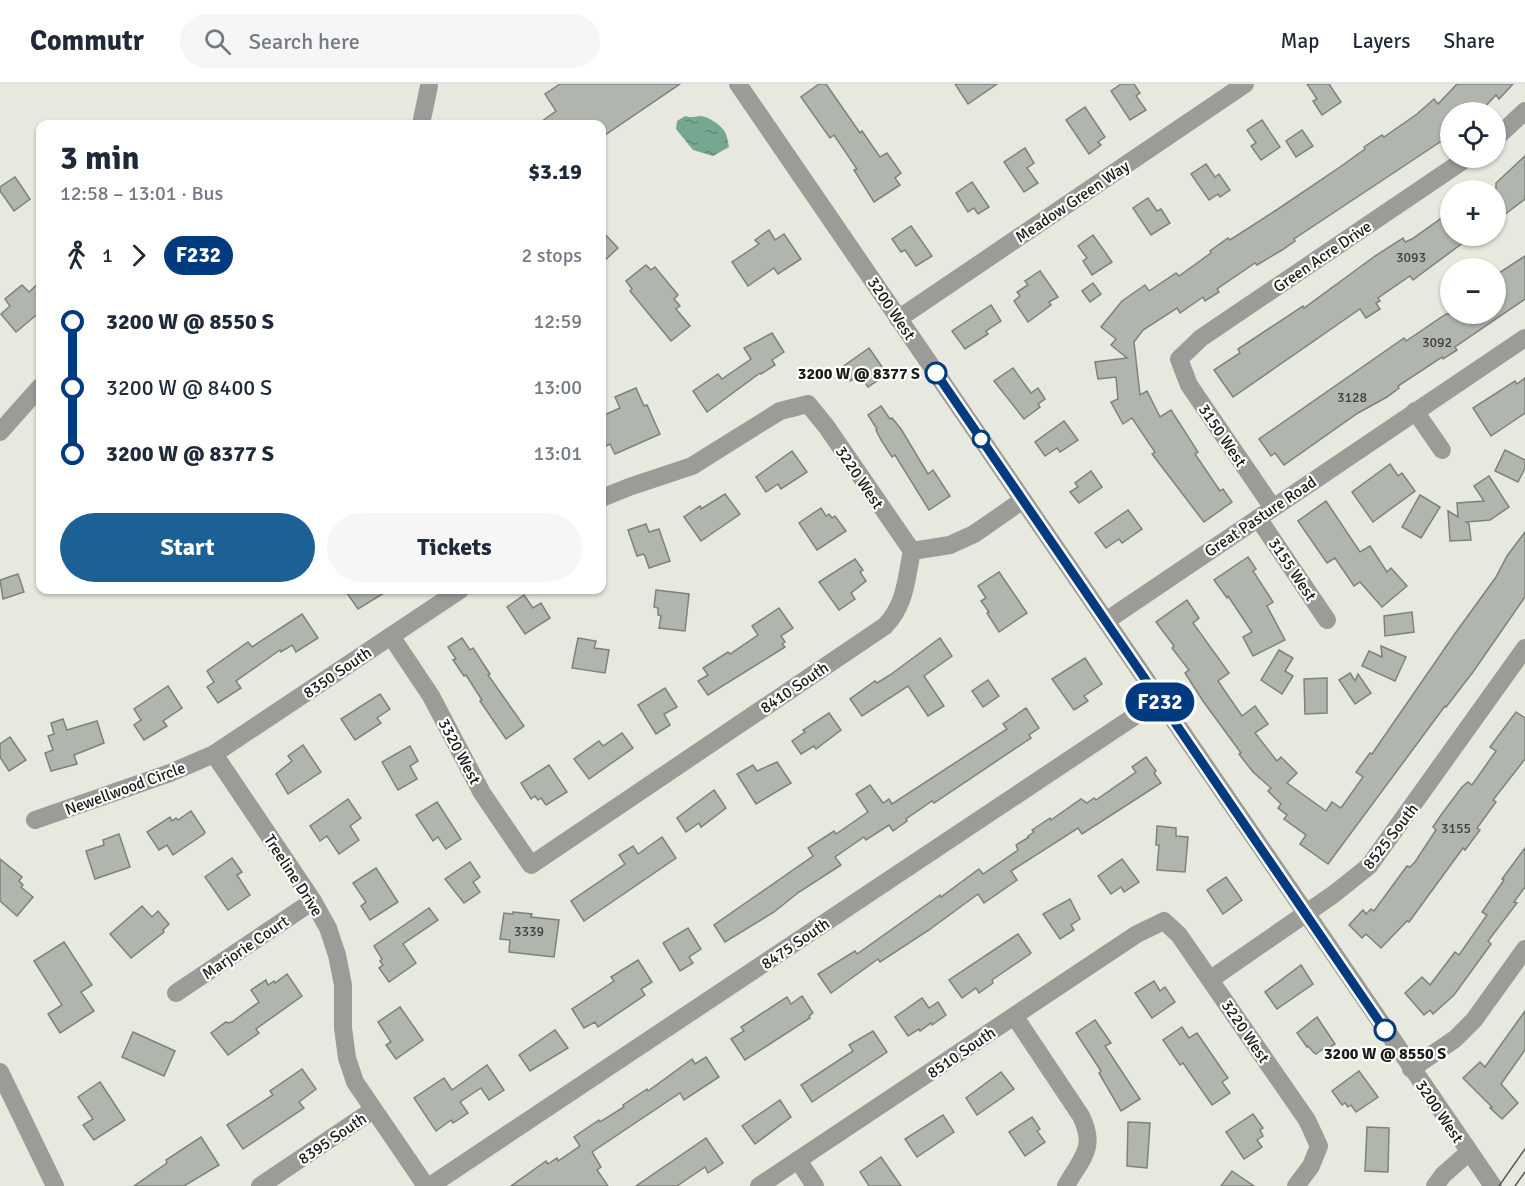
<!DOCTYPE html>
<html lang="en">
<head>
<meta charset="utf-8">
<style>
  :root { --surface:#fff; --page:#f6f6f7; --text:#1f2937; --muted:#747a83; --line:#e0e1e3; --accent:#1b6196 }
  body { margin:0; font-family:Signika,sans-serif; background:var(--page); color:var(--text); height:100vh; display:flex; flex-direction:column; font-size:22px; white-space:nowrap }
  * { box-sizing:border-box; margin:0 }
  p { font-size:20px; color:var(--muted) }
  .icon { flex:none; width:33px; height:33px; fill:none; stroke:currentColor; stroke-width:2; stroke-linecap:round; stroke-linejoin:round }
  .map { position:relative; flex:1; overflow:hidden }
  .drawer { position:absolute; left:36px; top:36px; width:570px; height:474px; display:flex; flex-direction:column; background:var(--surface); border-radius:12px; box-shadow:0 2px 4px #0004 }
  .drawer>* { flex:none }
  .badge { padding:0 12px; border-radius:20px; font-size:21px; line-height:39px }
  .controls { position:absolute; left:1440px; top:18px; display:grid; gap:12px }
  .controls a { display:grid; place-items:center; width:66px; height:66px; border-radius:50%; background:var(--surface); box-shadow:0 2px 4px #0004; font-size:30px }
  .map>.badge { position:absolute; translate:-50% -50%; box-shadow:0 0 0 3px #fff }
  .legs { display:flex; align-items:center; gap:9px; height:66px; padding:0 24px; font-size:20px }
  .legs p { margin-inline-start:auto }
  .head { display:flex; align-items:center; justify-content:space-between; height:102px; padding:0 24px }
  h1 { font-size:33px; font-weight:700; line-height:45px }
  .button { display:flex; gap:12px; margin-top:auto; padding:12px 24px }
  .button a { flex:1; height:69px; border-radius:36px; background:var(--accent); color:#fff; font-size:24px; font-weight:700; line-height:69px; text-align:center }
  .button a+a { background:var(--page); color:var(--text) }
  ul { padding:0 24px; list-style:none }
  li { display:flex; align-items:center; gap:21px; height:66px; font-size:22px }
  li i { display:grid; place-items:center; width:9px; height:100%; margin:0 8px; background:currentColor }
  li i::after { content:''; width:15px; height:15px; margin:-8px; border:4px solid; border-radius:50%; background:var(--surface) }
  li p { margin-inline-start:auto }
  li:first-child i { background:linear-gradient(#0000 50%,currentColor 0) }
  li:last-child i { background:linear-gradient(currentColor 50%,#0000 0) }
  header { display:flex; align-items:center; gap:36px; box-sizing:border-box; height:84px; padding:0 30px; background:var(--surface); border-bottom:2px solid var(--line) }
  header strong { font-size:28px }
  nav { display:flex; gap:33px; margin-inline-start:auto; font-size:21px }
  .search { width:420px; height:54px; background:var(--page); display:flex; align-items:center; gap:15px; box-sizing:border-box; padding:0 21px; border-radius:33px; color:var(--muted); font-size:22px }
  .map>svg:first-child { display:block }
  .water { fill:url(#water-ripples) }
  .building { fill:#b0b6ae; stroke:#7d827b; stroke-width:1.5 }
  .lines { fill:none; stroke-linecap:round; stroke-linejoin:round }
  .minor { stroke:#9d9b97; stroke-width:18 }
  .tram { stroke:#595953; stroke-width:1.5 }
  .line-1-casing { stroke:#fff; stroke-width:14 }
  .line-1 { stroke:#003b80; stroke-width:9 }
  .stop-1-dot { fill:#fff; stroke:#003b80; stroke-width:3 }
  .labels { text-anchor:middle; stroke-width:4.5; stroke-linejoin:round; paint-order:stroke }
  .number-label { font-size:14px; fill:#40413c }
  .street-label { font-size:16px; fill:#1a1a16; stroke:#fff }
  .stop-label { font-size:16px; font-weight:bold; fill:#1a1a16; stroke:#fff; text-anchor:end }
</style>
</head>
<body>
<header>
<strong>Commutr</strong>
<div class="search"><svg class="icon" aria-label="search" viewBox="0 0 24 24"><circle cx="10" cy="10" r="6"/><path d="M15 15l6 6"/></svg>Search here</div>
<nav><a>Map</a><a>Layers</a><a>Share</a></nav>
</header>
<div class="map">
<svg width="1525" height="1102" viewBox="0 0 1525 1102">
  <defs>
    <pattern id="water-ripples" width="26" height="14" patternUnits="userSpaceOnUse" patternTransform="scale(1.5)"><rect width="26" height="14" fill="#76a790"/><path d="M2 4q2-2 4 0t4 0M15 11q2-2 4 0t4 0" fill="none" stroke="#608775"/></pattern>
  </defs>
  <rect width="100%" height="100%" fill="#e7e8de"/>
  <path class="water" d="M685 32C692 34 693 33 700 32 708 32 721 41 725 48 727 52 728 58 729 63L713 72 693 66 676 45 677 37Z"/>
  <g class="building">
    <polygon points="560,0 680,0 602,53 602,40 538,40 556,27 545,10"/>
    <polygon points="819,0 826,0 860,49 862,47 880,73 887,69 901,89 895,94 900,101 874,118 854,86 857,85 834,51 830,54 801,13"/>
    <polygon points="955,0 997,0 968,20"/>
    <polygon points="1121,0 1134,0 1140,9 1136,12 1146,26 1130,36 1111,7"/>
    <polygon points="1307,0 1329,0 1341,18 1322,31 1313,17 1317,15"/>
    <polygon points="1457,0 1513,0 1499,15 1496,11 1480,28 1450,28 1450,50 1443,56 1294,155 1295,157 1282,166 1257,181 1255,179 1217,205 1219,208 1205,217 1203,213 1180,229 1177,224 1143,246 1134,258 1140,311 1147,307 1160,333 1171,326 1198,368 1195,370 1220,407 1223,405 1232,418 1204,438 1152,370 1155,368 1132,334 1123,340 1111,318 1118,315 1116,293 1098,295 1095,278 1127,274 1111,261 1116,255 1101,243 1122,217 1145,201 1149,207 1176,189 1179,192 1211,169 1210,167 1228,154 1230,156 1281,123 1340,83 1365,65 1364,63 1382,51 1384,53 1417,30 1434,15 1438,20"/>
    <polygon points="1085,23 1105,53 1098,58 1101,61 1089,70 1066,36"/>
    <polygon points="1262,36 1280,63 1261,76 1251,62 1256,59 1247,46"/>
    <polygon points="1302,46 1313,62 1296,73 1286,57"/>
    <polygon points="1025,64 1034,79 1027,84 1038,99 1024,108 1004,78"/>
    <polygon points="1525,72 1525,115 1496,137 1496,99"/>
    <polygon points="1206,80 1215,93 1219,90 1230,106 1220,113 1218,110 1209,116 1191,90"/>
    <polygon points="15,93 30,115 14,127 0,107 0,103"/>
    <polygon points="972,98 989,123 978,130 974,124 968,128 956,109"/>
    <polygon points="1148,114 1157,127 1161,125 1170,139 1151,151 1133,124"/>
    <polygon points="1450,128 1450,152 1472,152 1413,196 1410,192 1378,214 1380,217 1376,219 1380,225 1366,234 1360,225 1233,313 1214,286 1240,269 1238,265 1303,222 1304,224 1375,172 1403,154 1405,158 1412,155"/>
    <polygon points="911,142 932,172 916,182 905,166 901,168 892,155"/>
    <polygon points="769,146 775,156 784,150 801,175 778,190 774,184 748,202 732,178 759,160 755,156"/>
    <polygon points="602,147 618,164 602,179"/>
    <polygon points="1093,151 1112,178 1092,191 1083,177 1087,174 1078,162"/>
    <polygon points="1525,172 1525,215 1455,263 1457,266 1443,275 1442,273 1398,302 1399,304 1387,313 1358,329 1284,381 1275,369 1271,372 1259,355 1404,254 1406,257 1446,230 1496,230 1496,191"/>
    <polygon points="646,181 651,186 655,183 678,211 674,215 680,222 676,225 690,242 671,257 630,207 632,205 626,197"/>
    <polygon points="1040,187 1058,213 1049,218 1051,221 1028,238 1014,217 1020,212 1017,208 1028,201 1025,197"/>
    <polygon points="40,198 40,228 16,248 1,230 10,222 5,215 22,201 29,208"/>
    <polygon points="1093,199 1101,210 1090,218 1082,207"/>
    <polygon points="991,221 1001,237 986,247 988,250 965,265 952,247"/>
    <polygon points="772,249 784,268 772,276 775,281 761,290 760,289 707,328 693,307 718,290 722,295 751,275 744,264"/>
    <polygon points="869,264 887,290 868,303 860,291 850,297 841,284"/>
    <polygon points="1013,284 1031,309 1038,304 1045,315 1038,320 1040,323 1024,335 994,297"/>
    <polygon points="1525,294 1525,329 1491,352 1473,324 1515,297 1517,300"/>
    <polygon points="636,304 644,322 647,321 660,350 615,370 610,360 602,364 602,332 620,324 615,313"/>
    <polygon points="881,322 890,335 892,334 901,345 928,390 933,386 950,412 929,426 895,371 892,373 881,356 876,346 877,345 868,331"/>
    <polygon points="1064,337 1078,356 1060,368 1057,364 1045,372 1035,358"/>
    <polygon points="1505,366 1525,376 1525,384 1518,398 1495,387"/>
    <polygon points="792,367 807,388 781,405 778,400 766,408 756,393"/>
    <polygon points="1390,380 1398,392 1402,389 1415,407 1373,438 1352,408"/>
    <polygon points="1091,387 1102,403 1079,419 1070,408 1078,403 1075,399"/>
    <polygon points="1489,392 1509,423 1490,436 1466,438 1469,440 1471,456 1450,457 1448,427 1458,433 1457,419 1484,417 1474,402"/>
    <polygon points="725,410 740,430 701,457 684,433 700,422 701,425"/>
    <polygon points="1420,411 1440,423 1421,454 1402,443"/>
    <polygon points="1326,417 1360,468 1370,462 1387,488 1391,484 1407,502 1382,523 1360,498 1354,502 1335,474 1327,479 1298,437"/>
    <polygon points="821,424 826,432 829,430 832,434 835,432 846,447 817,466 799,439"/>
    <polygon points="1128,426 1142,445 1122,459 1119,455 1106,464 1095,449"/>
    <polygon points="646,440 649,448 659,445 670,477 649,484 645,472 643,470 637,472 628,446"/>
    <polygon points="1525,448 1525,513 1473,588 1446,623 1445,622 1328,780 1300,760 1306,751 1284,735 1287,731 1278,724 1281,720 1268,707 1271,704 1253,688 1239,670 1241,669 1203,617 1185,589 1189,586 1172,564 1174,562 1156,538 1187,516 1199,534 1193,539 1229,589 1218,597 1242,632 1255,622 1268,640 1255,649 1277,677 1281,673 1297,689 1287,699 1326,727 1332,718 1341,724 1363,693 1356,688 1370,669 1372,670 1454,551 1496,493 1507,472"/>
    <polygon points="1248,473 1256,485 1253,487 1273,518 1267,522 1285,556 1253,572 1243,553 1252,548 1228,512 1227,514 1214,496"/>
    <polygon points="855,475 863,486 860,488 866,497 851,509 855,515 839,526 819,498"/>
    <polygon points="999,488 1027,529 999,548 987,529 989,528 981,517 986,514 978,502"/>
    <polygon points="18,490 24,508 3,515 0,496"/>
    <polygon points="345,506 389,506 358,525"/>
    <polygon points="656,506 689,510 685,547 659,544 661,532 658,531 658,524 654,523"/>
    <polygon points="524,511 533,524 541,519 550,534 525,550 507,523"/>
    <polygon points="779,524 793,544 781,552 785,558 782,560 785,563 708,611 698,597 708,591 703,584 728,568 730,570 758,551 752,542"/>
    <polygon points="1412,528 1414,548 1385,552 1384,532"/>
    <polygon points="302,530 318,554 296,568 292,561 281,568 280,566 236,597 241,604 218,619 207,603 214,598 207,587 248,558 252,563"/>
    <polygon points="462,554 470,566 473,564 490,590 488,591 524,642 506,655 480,617 482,616 466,591 464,592 453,576 456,575 448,563"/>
    <polygon points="578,554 596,557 594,564 609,566 605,589 572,584"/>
    <polygon points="940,554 952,572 924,592 944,622 928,632 908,602 862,632 850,615 875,597 877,599 890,591"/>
    <polygon points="1381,562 1406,573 1395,597 1362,582 1369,567 1382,573"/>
    <polygon points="1279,566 1293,574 1285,587 1293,592 1282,610 1261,596"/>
    <polygon points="1085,574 1102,600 1084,612 1088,617 1074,626 1052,595"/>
    <polygon points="1350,589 1355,597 1358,590 1371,609 1355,620 1339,596"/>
    <polygon points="1327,594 1327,629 1305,630 1304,595"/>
    <polygon points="988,596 999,612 983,623 972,607"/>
    <polygon points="168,602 182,624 163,637 167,642 144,656 134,641 141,636 134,625"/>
    <polygon points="665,604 677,623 664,630 670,641 656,650 638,621"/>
    <polygon points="380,610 390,625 377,634 381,639 355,656 341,635"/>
    <polygon points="1026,624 1039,644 1029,651 1031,654 934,719 932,717 906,735 907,737 893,747 889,741 866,756 864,753 835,773 841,781 799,808 774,828 725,858 714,841 813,772 808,764 834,747 836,750 868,728 856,710 870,701 883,719 889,715 892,720 1007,645 1003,640"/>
    <polygon points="1516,628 1525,634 1525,675 1493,716 1496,718 1477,744 1480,746 1465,766 1463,764 1409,838 1407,837 1381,864 1366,850 1362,854 1349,841 1363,826 1366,830 1371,825 1374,827 1407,782 1410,783 1415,778 1436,746 1433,743 1441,731 1462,703 1468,698 1472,701 1496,667 1490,663"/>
    <polygon points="829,629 841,646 816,665 814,662 801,670 792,657 805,648 803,646"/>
    <polygon points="63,635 67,646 97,637 104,659 74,671 77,680 51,687 45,669 53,666 48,652 54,650 51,639"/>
    <polygon points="622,649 633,664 589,695 574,675 599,657 603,662"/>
    <polygon points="10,653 26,676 9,687 0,673 0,660"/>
    <polygon points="303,661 321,688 288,710 276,690 292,677 288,672"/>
    <polygon points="410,662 418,677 410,682 417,695 398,706 382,678"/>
    <polygon points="1146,673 1156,687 1154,689 1161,699 1082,750 1078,744 1011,787 1017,796 984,819 978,810 929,846 880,878 878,875 831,909 818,890 855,867 857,870 940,811 941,813 979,785 983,790 1018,766 1016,761 1029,753 1028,752 1034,748 1032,746 1050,734 1051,736 1081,715 1087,719 1094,714 1096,716 1136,688 1132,683"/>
    <polygon points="777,678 791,699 756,720 737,690 753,681 757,687"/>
    <polygon points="549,681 567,708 546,721 541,714 538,716 535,712 531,715 521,699"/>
    <polygon points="714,706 726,724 701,743 699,739 686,748 677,734"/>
    <polygon points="348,715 361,734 350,742 359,756 339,770 327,752 320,757 310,742"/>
    <polygon points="437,718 461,755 446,765 438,753 433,757 416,731"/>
    <polygon points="191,727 205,748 204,750 173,771 167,761 159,766 147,748 170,733 172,737 176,734 178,736"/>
    <polygon points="1157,742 1176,744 1176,752 1188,753 1185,788 1157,786 1159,761 1156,761"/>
    <polygon points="119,750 130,783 95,795 86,767 104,761 103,756"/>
    <polygon points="662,753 676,774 584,837 571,817 625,780 619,771 633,762 638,770"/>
    <polygon points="1525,764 1525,803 1514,818 1517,819 1488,857 1491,860 1454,911 1433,930 1430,926 1424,931 1405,909 1422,893 1430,901 1455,868 1459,871 1487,831 1482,828 1504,796 1502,795"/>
    <polygon points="232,774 242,788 237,791 250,811 228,826 205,793"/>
    <polygon points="0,775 22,793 19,797 23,801 21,803 33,813 17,832 0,817"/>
    <polygon points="1122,775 1139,798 1124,808 1121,803 1111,810 1098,792"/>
    <polygon points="470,778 480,793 473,798 480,808 464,819 445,795"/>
    <polygon points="376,784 398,818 370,836 361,822 366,818 353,799"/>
    <polygon points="1226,793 1242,816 1223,830 1207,806"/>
    <polygon points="1070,815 1080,835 1071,841 1074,846 1060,855 1043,830"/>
    <polygon points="142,822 152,833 158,827 169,840 163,846 164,848 131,874 110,850"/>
    <polygon points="429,824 438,836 403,860 416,879 389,898 379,884 383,881 380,877 382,875 374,862"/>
    <polygon points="513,828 532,830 531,833 559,836 554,873 509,868 510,856 500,855 504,829 513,830"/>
    <polygon points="688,844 701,865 689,873 693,879 680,887 663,859"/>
    <polygon points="1018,850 1031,869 1030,870 992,896 993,899 979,909 976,904 962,914 949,896"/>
    <polygon points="64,858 92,901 81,908 94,927 60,949 48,930 62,921 34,877"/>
    <polygon points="638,876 652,898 641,905 645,911 598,943 595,938 584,944 572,925 614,897 611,893"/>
    <polygon points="1301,881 1313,900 1277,925 1265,908"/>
    <polygon points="287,890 302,912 256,945 259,949 228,971 211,949 226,938 228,939 232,938 259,918 251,906 266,896 268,901 274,897 275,899"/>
    <polygon points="1154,897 1160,907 1165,903 1175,918 1152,934 1135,909"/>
    <polygon points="802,912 813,929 809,932 810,934 745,976 731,955 744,947 741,943 787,913 791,920"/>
    <polygon points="922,914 929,924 938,918 946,931 932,941 931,939 920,947 919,945 908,952 895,933"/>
    <polygon points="400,923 423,956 396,975 386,961 391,958 378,938"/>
    <polygon points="1525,927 1525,966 1501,1000 1518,1019 1502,1035 1490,1024 1492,1023 1463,994 1480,978 1485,983"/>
    <polygon points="1317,933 1335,960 1324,967 1323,965 1316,970 1314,969 1308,962 1307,963 1297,949"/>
    <polygon points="1095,936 1111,959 1105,962 1140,1015 1121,1027 1099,989 1101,987 1076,949"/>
    <polygon points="1182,943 1189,954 1197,949 1228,994 1222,998 1230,1009 1212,1021 1183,979 1180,981 1163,956"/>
    <polygon points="555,946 568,964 530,987 519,971"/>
    <polygon points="873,947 887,968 812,1018 801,1001 853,967 849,961"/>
    <polygon points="133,948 175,967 164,992 122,973"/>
    <polygon points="706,973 719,993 684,1016 680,1009 592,1068 601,1083 597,1086 608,1102 511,1102 546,1077 548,1080 557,1074 558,1077 580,1062 574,1053 599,1036 600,1038 624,1023 623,1021 647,1005 648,1007 692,975 695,980"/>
    <polygon points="487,981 504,1006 489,1016 481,1004 460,1018 468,1029 453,1039 451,1036 436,1047 414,1014 444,994 452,1006"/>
    <polygon points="302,985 316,1005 299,1018 304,1024 243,1065 227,1041 273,1011 270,1007"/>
    <polygon points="1359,987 1378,1013 1356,1028 1351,1021 1348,1023 1345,1019 1342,1021 1332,1007"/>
    <polygon points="1001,988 1014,1005 977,1031 966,1014"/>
    <polygon points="100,998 125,1036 94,1056 83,1041 93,1035 78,1013"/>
    <polygon points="780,1016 791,1033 755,1060 742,1042"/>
    <polygon points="1253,1030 1263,1044 1260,1046 1263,1052 1257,1056 1262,1063 1244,1075 1226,1048"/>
    <polygon points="943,1031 954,1048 917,1073 905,1055"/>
    <polygon points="1032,1033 1040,1045 1037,1047 1045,1058 1025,1072 1009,1048"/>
    <polygon points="1128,1038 1150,1039 1147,1084 1127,1082"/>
    <polygon points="1367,1043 1389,1044 1388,1088 1365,1087"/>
    <polygon points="201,1053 219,1081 184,1102 134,1102 167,1079 166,1076"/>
    <polygon points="706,1054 723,1079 708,1089 705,1083 677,1102 636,1102"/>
    <polygon points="881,1073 901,1102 869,1102 860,1088"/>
    <polygon points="1232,1087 1254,1102 1221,1102"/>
  </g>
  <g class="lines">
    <g class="minor">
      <polyline points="738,0 1493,1102"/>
      <polyline points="421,40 429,2"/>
      <polyline points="1496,54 1525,27"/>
      <polyline points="898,235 1245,0"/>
      <polyline points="1415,327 1442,366"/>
      <polyline points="0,348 40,303"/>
      <polyline points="602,414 629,403 692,382 780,327 808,320 826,342 912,467"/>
      <polyline points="1273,424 1189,301 1179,275 1201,254 1467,74"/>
      <polyline points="1258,434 1327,536"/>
      <polyline points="1106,537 1525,254"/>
      <path d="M391 552 431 612 482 709 531 781 885 542C906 520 906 495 912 467L950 461 974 450 1023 416"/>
      <polyline points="214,670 313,817 328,844 337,871 343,901 343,944 347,974 355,998 426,1102"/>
      <polyline points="35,736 170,689 214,670 460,506"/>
      <polyline points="1211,895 1334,810 1369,782 1525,564"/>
      <polyline points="176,909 313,817"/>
      <path d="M1015 933 1081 1032C1097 1065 1081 1074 1066 1102"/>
      <polyline points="1411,985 1455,955 1474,936 1525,865"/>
      <polyline points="0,988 55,1102"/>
      <polyline points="798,1076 815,1102"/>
      <polyline points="260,1102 373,1026"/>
      <polyline points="430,1102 1159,616"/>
      <polyline points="759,1102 1137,850 1164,837 1179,851 1307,1036 1319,1062 1311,1082 1296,1102"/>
      <polyline points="1435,1102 1443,1091 1468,1069"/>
    </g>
    <g class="tram">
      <polyline points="1499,1102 1525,1065"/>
      <polyline points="1515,1102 1525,1088"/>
    </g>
  </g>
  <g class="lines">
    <defs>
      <polyline id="line-1" points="936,289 1385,946"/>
    </defs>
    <use href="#line-1" class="line-1-casing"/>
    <use href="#line-1" class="line-1"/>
  </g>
  <g class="stop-1-dot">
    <circle cx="936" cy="289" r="10"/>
    <circle cx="981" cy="355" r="8"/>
    <circle cx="1385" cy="946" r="10"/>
  </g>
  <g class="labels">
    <g class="number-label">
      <text x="1411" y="178">3093</text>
      <text x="1437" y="263">3092</text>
      <text x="1352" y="318">3128</text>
      <text x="1456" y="749">3155</text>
      <text x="529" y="852">3339</text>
    </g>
    <g class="street-label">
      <text transform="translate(1072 117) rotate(-34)" y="6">Meadow Green Way</text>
      <text transform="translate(1322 172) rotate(-34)" y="6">Green Acre Drive</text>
      <text transform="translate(892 224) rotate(56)" y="6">3200 West</text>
      <text transform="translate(1223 351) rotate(56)" y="6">3150 West</text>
      <text transform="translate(860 393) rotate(56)" y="6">3220 West</text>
      <text transform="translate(1260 432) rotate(-34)" y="6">Great Pasture Road</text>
      <text transform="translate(1293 485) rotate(56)" y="6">3155 West</text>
      <text transform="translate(337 588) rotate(-34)" y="6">8350 South</text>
      <text transform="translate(794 603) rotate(-34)" y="6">8410 South</text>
      <text transform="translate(460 667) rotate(62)" y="6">3320 West</text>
      <text transform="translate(125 704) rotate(-20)" y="6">Newellwood Circle</text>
      <text transform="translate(1390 752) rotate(-52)" y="6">8525 South</text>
      <text transform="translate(294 791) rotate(57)" y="6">Treeline Drive</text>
      <text transform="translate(795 859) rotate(-34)" y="6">8475 South</text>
      <text transform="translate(245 863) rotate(-34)" y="6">Marjorie Court</text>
      <text transform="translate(1246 947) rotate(56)" y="6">3220 West</text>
      <text transform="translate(961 968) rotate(-34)" y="6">8510 South</text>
      <text transform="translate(1440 1027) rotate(56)" y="6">3200 West</text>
      <text transform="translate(332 1054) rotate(-34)" y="6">8395 South</text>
    </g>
    <g class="stop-label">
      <text x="920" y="295">3200 W @ 8377 S</text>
      <text x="1385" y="975" text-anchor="middle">3200 W @ 8550 S</text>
    </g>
  </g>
</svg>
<div class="controls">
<a><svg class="icon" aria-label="locate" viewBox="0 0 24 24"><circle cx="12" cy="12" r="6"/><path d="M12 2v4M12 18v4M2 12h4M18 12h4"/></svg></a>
<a>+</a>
<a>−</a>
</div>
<b class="badge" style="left:1160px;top:618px;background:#003b80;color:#fff">F232</b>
<section class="drawer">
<div class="head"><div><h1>3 min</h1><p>12:58 – 13:01 · Bus</p></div><b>$3.19</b></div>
<div class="legs"><svg class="icon" aria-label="walk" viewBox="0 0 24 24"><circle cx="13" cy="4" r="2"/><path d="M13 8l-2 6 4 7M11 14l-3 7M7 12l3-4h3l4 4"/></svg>1<svg class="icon" aria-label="forward" viewBox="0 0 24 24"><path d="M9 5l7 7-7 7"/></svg><b class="badge" style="background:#003b80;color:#fff">F232</b><p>2 stops</p></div>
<ul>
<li><i style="color:#003b80"></i><b>3200 W @ 8550 S</b><p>12:59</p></li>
<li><i style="color:#003b80"></i><span>3200 W @ 8400 S</span><p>13:00</p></li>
<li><i style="color:#003b80"></i><b>3200 W @ 8377 S</b><p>13:01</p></li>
</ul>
<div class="button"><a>Start</a><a>Tickets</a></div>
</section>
</div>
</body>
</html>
